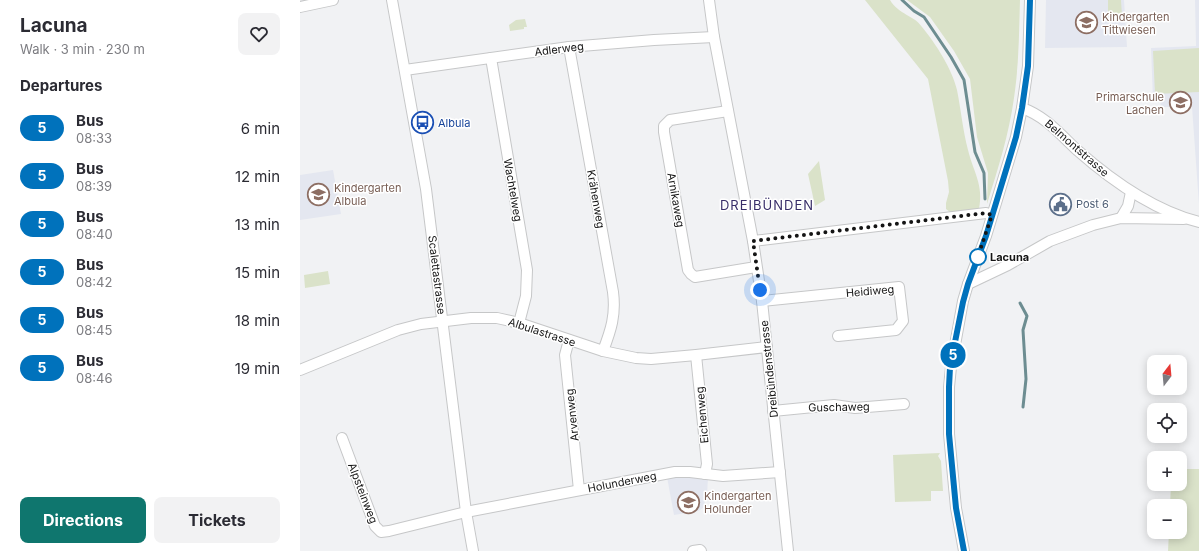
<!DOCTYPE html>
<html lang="en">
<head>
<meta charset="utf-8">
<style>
  :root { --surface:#fff; --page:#f2f2f3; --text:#2b2b33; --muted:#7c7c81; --accent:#0f766e }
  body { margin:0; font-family:Inter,sans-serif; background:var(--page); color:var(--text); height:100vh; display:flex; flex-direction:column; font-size:15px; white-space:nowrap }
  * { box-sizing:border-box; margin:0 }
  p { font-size:13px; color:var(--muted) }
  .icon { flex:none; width:22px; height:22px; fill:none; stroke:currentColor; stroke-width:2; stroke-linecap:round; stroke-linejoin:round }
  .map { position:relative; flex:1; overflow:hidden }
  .sheet { display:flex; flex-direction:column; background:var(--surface); width:300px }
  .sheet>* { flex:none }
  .badge { padding:0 8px; border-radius:13px; font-size:14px; line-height:26px }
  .needle { width:26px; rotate:16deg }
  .buttons { position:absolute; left:847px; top:355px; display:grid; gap:8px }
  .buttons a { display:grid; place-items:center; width:40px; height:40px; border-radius:8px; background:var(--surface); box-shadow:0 2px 10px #0003; font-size:20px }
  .you { position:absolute; width:20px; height:20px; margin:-10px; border:3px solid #fff; border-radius:50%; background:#1a73e8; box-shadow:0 0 0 6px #1a73e833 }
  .map>.badge { position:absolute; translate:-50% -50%; box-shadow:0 0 0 2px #fff }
  h2 { padding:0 20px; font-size:15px; line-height:36px }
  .round { display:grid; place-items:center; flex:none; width:42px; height:42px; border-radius:8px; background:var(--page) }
  .headline { display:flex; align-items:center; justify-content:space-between; height:68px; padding:0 20px }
  h1 { font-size:19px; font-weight:700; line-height:30px }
  .cta { display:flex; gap:8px; margin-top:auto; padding:8px 20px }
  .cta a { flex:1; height:46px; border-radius:8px; background:var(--accent); color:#fff; font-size:16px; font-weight:700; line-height:46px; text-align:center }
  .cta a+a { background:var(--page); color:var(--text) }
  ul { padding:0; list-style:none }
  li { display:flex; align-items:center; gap:12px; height:48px; padding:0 20px }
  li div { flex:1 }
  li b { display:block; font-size:15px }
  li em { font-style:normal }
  li .badge { min-width:44px; font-weight:700; text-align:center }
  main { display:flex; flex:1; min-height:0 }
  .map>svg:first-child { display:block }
  .built { fill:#e4e7f0 }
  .green { fill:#dae2c9 }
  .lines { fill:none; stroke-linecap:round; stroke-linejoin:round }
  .stream { stroke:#6d8d91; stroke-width:3 }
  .street-casing { stroke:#c6c7c8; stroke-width:12 }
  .street { stroke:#fff; stroke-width:10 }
  .line-casing { stroke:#fff; stroke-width:9 }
  .line { stroke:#0072bc; stroke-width:6 }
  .walk { stroke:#151515; stroke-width:4; stroke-dasharray:0 7.2 }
  .stop-dot { fill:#fff; stroke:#0072bc; stroke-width:2 }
  .labels { text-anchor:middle; stroke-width:3; stroke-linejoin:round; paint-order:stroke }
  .education-label { font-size:11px; fill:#785e54; stroke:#fff; text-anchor:start }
  .street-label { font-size:11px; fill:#151515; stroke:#fff }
  .transit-label { font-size:11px; fill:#164399; stroke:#fff; text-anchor:start }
  .service-label { font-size:11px; fill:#4e5e75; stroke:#fff; text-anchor:start }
  .stop-label { font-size:11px; font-weight:bold; fill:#151515; stroke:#fff; text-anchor:start }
  .quarter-label { font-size:13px; letter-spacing:1px; fill:#382e69; stroke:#fff }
</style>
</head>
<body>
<main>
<section class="sheet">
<div class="headline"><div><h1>Lacuna</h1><p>Walk · 3 min · 230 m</p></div><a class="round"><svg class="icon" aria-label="heart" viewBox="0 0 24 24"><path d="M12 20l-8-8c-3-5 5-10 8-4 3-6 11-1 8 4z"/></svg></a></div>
<h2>Departures</h2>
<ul>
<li><span class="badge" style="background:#0072bc;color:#fff">5</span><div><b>Bus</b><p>08:33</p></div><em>6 min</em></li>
<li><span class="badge" style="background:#0072bc;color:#fff">5</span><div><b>Bus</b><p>08:39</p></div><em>12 min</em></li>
<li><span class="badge" style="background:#0072bc;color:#fff">5</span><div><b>Bus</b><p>08:40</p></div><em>13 min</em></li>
<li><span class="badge" style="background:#0072bc;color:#fff">5</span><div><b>Bus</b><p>08:42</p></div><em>15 min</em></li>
<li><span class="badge" style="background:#0072bc;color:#fff">5</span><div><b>Bus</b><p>08:45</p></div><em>18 min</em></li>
<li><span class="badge" style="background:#0072bc;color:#fff">5</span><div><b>Bus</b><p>08:46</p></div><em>19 min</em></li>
</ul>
<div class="cta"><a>Directions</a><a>Tickets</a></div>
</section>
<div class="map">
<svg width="899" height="551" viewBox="0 0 899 551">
  <rect width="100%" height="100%" fill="#f1f2f4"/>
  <g class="built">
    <polygon points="746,0 824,0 827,47 745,48"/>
    <polygon points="895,0 899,0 899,204 892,107 861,107 860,100 853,100 851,48 896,46"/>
    <polygon points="33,170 41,214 0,220 0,175"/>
    <polygon points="386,475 408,478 407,495 403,508 398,511 374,515 367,477"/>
  </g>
  <g class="green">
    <path d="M565 0H590C599 15 614 15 622 27 636 44 652 69 657 90 661 110 663 131 668 150 673 171 684 185 679 209L650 212 646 209V203L649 192 648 181 628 79Z"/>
    <path d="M607 0H720C719 33 719 65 714 98 709 134 698 169 687 204L688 173 677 137 670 79 654 51 630 17Z"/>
    <polygon points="808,0 821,0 822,16 808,16"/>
    <polygon points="225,19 227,27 224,27 224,29 210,31 209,25 216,20"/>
    <polygon points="899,48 899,92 855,94 853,51"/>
    <polygon points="519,161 525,200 515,206 508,174"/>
    <polygon points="28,271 30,284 5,288 4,275"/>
    <polygon points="640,453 638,456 641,461 643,491 631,491 631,501 595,502 593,455"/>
    <polygon points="880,469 899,469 899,551 868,551 869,532 880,532 880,506 870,506 871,484 880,484"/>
  </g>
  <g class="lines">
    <g class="stream">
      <polyline points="602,0 614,11 624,17 651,57 664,80 675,152 684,173 685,199"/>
      <polyline points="720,303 727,316 723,330 726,379 723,407"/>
    </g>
    <defs>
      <g id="street">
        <polyline points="92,0 126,189 166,512 173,551"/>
        <polyline points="409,0 414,37 453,241 462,301 488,551"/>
        <polyline points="0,7 33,0"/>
        <path d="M269 47 313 292C316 315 311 330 303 351"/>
        <polyline points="191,58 227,270 226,296 219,323"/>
        <polyline points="105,70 269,47 354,40 414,37"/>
        <path d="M722 108C745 116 760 134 777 150 811 180 855 211 899 222"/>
        <polyline points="428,111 370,120 364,126 364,132 388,270 391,274 395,277 456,267"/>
        <polyline points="821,218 828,206 831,192"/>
        <polyline points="453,241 686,213 692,215"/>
        <polyline points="668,284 708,265 750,241 793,225 821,218 884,219"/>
        <polyline points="462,301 599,287 603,321 596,330 538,336"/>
        <polyline points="269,340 265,355 279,490"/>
        <polyline points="396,355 407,464 405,474"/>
        <polyline points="0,370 98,330 121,324 171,318 197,318 219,323 303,351 336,358 351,359 396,355 467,347"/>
        <polyline points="473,411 534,405 555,408 604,404"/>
        <polyline points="42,438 75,526 81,532 89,531 166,512 375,472 390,472 423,476 480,472"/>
        <polyline points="393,551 400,550 401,551"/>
        <polyline points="664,551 656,508 649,434 649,387 651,367 663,301 668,284 686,236 716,137 722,108 728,66 730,0"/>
      </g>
    </defs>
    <use href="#street" class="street-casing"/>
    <use href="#street" class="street"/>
  </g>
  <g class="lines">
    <defs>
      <polyline id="line" points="664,551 656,508 649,434 649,387 650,367 663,302 668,284 686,236 716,137 722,108 728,66 730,0"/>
    </defs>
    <use href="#line" class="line-casing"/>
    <use href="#line" class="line"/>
    <polyline class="walk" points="460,290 453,241 686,213 692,215 676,262 678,257"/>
  </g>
  <defs>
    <symbol id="school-ring" viewBox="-11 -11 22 22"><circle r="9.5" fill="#fff" stroke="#8d6e63" stroke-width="1.5"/><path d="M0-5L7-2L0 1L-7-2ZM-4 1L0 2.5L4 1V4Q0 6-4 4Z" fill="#8d6e63"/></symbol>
    <symbol id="bus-ring" viewBox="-11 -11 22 22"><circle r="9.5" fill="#fff" stroke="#1a4fb4" stroke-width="1.5"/><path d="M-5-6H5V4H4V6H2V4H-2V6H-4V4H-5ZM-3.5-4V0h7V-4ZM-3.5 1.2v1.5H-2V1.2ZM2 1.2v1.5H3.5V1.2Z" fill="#1a4fb4"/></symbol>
    <symbol id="civic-ring" viewBox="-11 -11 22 22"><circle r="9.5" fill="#fff" stroke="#5c6f8a" stroke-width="1.5"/><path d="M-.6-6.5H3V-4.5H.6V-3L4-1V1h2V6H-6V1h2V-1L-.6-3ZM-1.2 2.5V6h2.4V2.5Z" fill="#5c6f8a"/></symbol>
  </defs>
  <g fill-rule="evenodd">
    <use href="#school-ring" x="774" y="10" width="25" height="25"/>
    <use href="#school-ring" x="868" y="90" width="25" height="25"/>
    <use href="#bus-ring" x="110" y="110" width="25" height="25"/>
    <use href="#school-ring" x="6" y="182" width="25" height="25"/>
    <use href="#civic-ring" x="748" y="192" width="25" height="25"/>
    <use href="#school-ring" x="376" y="490" width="25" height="25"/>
  </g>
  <circle class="stop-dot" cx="678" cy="257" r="8"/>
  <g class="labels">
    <g class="education-label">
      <text x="802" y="21">Kindergarten<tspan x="802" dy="13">Tittwiesen</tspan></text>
      <text x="864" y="101" text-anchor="end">Primarschule<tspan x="864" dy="13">Lachen</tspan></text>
      <text x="34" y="192">Kindergarten<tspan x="34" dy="13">Albula</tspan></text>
      <text x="404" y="500">Kindergarten<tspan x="404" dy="13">Holunder</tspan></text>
    </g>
    <g class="street-label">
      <text transform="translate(259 49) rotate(-7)" y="4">Adlerweg</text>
      <text transform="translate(777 148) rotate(41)" y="4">Belmontstrasse</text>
      <text transform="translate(213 190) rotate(80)" y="4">Wachtelweg</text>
      <text transform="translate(296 199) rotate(80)" y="4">Krähenweg</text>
      <text transform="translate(376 200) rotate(80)" y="4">Arnikaweg</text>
      <text transform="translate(137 275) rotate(83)" y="4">Scalettastrasse</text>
      <text transform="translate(570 291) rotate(-5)" y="4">Heidiweg</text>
      <text transform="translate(242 332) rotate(18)" y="4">Albulastrasse</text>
      <text transform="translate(469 369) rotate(-96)" y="4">Dreibündenstrasse</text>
      <text transform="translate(539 407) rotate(-1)" y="4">Guschaweg</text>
      <text transform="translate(272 415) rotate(-96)" y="4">Arvenweg</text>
      <text transform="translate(402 415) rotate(-95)" y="4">Eichenweg</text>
      <text transform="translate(322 482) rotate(-11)" y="4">Holunderweg</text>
      <text transform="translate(63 493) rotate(69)" y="4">Alpsteinweg</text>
    </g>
    <g class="transit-label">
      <text x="138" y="127">Albula</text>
    </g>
    <g class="service-label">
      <text x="776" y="208">Post 6</text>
    </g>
    <g class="stop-label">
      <text x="690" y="261">Lacuna</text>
    </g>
    <g class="quarter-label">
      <text x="467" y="210">DREIBÜNDEN</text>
    </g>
  </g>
</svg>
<div class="buttons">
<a><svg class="needle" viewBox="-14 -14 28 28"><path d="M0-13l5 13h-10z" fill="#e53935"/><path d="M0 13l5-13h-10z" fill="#7c7c81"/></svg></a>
<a><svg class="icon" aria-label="locate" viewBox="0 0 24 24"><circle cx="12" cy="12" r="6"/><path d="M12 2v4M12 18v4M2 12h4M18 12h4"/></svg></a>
<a>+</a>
<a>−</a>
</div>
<div class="you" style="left:460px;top:290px"></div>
<b class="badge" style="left:653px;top:355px;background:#0072bc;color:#fff">5</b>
</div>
</main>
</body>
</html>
